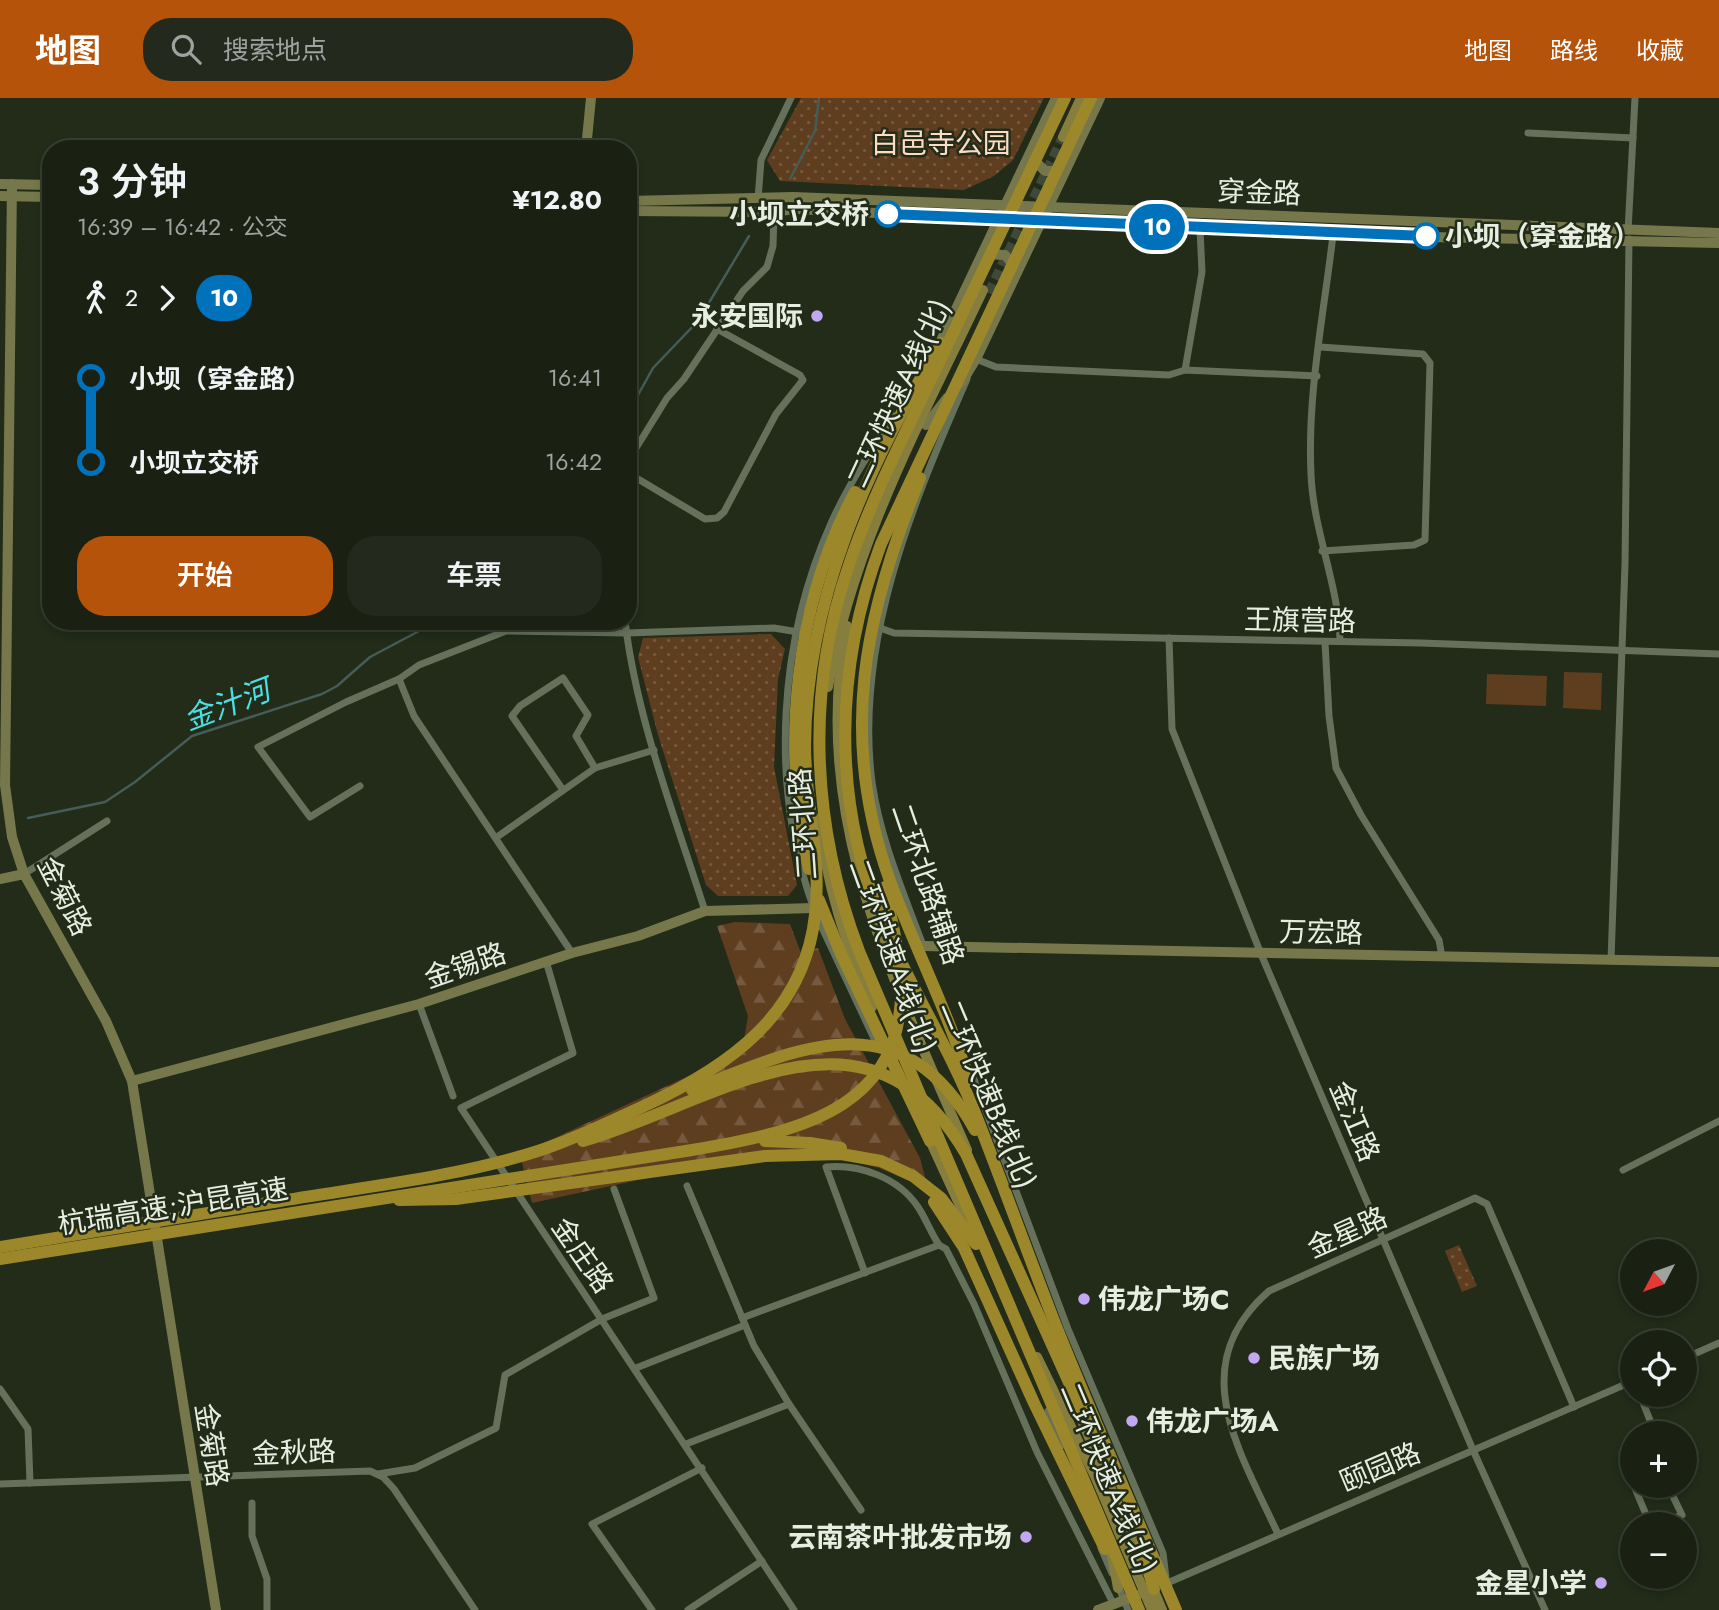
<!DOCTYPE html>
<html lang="zh">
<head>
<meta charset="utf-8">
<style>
  :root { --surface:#1a2113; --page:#23291c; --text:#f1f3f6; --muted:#9fa3a0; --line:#383e33; --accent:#b45309 }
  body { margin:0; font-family:Jost,"Noto Sans SC",sans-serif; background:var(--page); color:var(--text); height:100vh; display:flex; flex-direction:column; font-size:26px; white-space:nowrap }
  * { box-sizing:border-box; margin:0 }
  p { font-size:23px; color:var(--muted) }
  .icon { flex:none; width:38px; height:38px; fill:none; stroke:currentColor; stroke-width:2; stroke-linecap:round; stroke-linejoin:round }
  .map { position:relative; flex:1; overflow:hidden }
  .sheet { position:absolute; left:42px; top:42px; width:595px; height:490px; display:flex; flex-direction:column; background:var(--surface); border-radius:28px; box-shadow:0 4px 10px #0003,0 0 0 2px var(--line) }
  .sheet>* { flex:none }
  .badge { padding:0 14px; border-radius:23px; font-size:24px; line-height:46px }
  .needle { width:46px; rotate:229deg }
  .tools { position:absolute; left:1620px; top:1141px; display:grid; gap:14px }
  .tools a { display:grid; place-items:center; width:77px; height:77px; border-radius:50%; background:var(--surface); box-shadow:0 4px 10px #0003,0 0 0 2px var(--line); font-size:35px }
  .map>.badge { position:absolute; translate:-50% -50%; box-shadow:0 0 0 4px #fff }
  .legs { display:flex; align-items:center; gap:10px; height:77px; padding:0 35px; font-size:23px }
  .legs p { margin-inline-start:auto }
  .head { display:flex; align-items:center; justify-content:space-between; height:119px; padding:0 35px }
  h1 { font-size:38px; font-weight:600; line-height:52px }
  .cta { display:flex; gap:14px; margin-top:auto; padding:14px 35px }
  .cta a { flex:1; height:80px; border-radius:28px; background:var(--accent); color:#fff; font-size:28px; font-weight:600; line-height:80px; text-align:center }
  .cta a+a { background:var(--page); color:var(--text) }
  ul { padding:0 35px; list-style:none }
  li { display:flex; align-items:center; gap:24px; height:84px; font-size:26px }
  li i { display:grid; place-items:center; width:10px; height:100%; margin:0 9px; background:currentColor }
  li i::after { content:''; width:18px; height:18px; margin:-9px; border:5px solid; border-radius:50%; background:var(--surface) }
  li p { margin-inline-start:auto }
  li:first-child i { background:linear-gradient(#0000 50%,currentColor 0) }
  li:last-child i { background:linear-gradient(currentColor 50%,#0000 0) }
  header { display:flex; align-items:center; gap:42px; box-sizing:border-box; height:98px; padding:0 35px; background:var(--accent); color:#fff }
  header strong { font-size:33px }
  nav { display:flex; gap:38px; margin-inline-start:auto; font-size:24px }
  .search { width:490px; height:63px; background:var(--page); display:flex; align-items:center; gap:18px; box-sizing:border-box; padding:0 24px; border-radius:28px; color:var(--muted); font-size:26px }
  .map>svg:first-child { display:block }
  .grass { fill:url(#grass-dots) }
  .forest { fill:url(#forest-firs) }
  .garden { fill:#5f3e20 }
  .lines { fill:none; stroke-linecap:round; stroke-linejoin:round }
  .stream { stroke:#455c59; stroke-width:2.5 }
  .primary-tunnel { stroke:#404937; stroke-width:10; stroke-dasharray:10 5; stroke-linecap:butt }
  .street { stroke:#66715b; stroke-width:7 }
  .secondary { stroke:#76784c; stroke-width:10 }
  .primary { stroke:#867e3e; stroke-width:10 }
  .highway { stroke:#9c872a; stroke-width:12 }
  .line-1-casing { stroke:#fff; stroke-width:16 }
  .line-1 { stroke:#0072bc; stroke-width:10 }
  .stop-1-dot { fill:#fff; stroke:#0072bc; stroke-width:3.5 }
  .poi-dot { fill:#c2a8f3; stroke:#222c19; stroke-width:2.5 }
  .labels { text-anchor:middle; stroke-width:5; stroke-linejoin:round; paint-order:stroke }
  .park-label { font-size:28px; fill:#fcddc3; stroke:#222c19 }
  .street-label { font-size:28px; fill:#e7eee1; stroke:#222c19 }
  .stop-label { font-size:28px; font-weight:bold; fill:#e7eee1; stroke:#222c19; text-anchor:end }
  .poi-label { font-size:28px; font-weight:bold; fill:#e7eee1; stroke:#222c19; text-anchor:end }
  .water-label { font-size:30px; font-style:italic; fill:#4ddee3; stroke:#222c19 }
</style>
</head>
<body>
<header>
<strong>地图</strong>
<div class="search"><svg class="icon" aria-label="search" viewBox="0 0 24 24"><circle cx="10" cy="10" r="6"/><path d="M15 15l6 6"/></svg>搜索地点</div>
<nav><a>地图</a><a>路线</a><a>收藏</a></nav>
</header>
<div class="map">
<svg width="1719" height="1512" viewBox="0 0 1719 1512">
  <defs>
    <pattern id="grass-dots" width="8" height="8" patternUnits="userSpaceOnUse" patternTransform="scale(1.75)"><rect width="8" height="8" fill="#5f3e20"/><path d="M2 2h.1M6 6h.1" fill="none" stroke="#765a40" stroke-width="1.8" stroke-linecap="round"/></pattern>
    <pattern id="forest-firs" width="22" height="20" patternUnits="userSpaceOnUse" patternTransform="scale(1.75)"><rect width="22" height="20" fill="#5f3e20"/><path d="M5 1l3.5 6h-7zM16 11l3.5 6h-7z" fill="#765a40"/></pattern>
  </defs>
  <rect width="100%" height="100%" fill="#222c19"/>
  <g class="grass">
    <polygon points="801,0 1044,0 1013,62 994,78 964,92 780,83 767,62"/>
    <polygon points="771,536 785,551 778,581 774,669 797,787 788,798 718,798 706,787 658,637 638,559 643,540"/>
    <polygon points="1459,1147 1477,1188 1462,1194 1445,1153"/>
  </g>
  <polygon class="forest" points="735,824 790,826 801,855 818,850 845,921 920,1060 928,1091 879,1070 816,1054 759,1056 532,1105 520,1056 708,969 744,942 748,918 717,828"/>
  <g class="garden">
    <polygon points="1564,574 1602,575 1601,612 1563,610"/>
    <polygon points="1487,576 1547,578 1546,608 1486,606"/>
  </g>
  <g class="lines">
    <g class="stream">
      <polyline points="790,81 815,33 819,0"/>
      <polyline points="628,315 653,270 698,223 749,138"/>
      <polyline points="28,720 105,704 135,684 192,638 322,596 337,588 370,559 438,523"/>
    </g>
    <polyline class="primary-tunnel" points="989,195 1063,39"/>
    <g class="street">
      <polyline points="1528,35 1633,40"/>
      <polyline points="758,101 761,62 791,0"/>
      <polyline points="1628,133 1635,0"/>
      <path d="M1333 137C1324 215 1307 297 1311 376 1313 432 1339 488 1340 543"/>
      <polyline points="1320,249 1423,256 1430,265 1425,442 1414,447 1322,453"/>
      <polyline points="975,263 976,261 996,269 1169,277 1185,272 1317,278"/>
      <polyline points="1185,272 1202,174 1200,131"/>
      <polyline points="628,363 667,300 684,281 743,193 767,169 773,148 774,114"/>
      <polyline points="628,375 705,421 717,420 724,414 776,316 803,282 800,277 717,231"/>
      <path d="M625 523C637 623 675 718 705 813"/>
      <polyline points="880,530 894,535 1421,545 1719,556"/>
      <polyline points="1169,540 1172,631 1261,856 1473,1352 1545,1512"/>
      <polyline points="1325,544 1329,618 1336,670 1361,717 1439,842 1442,859"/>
      <polyline points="399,581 414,618 572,855"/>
      <polyline points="360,688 310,719 258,649 346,604 399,581 419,567 506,533 627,535 774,530 798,534"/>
      <polyline points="563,692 512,618 520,608 563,580 588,617 576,638 595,670"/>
      <polyline points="497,739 595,670 654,652"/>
      <polyline points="24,776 107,723"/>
      <path d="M813 808C769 686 779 541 832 423 849 386 871 351 894 318"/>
      <polyline points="817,819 879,951"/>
      <path d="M924 850C904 796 880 741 872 684 854 546 913 404 967 281"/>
      <polyline points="1611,862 1625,466 1629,141"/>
      <polyline points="546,863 573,955 461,1010 794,1512"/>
      <polyline points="419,906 453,998"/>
      <polyline points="972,976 1068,1231 1163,1455 1166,1480"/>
      <polyline points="1623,1072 1719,1023"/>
      <polyline points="687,1088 754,1248 789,1306 861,1412"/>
      <path d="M865 1175 826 1069C859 1066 898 1079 918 1109 926 1121 931 1135 939 1147"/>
      <polyline points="742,1220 939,1147 946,1151 974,1206 1037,1354 1113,1505"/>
      <polyline points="1685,1260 1719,1245"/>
      <polyline points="636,1270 745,1227"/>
      <polyline points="0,1291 28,1331 30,1385"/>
      <polyline points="1640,1297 1655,1335"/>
      <polyline points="1048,1313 1061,1348"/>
      <polyline points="686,1346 789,1306"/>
      <polyline points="1633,1358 1623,1363 1633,1386"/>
      <polyline points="378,1376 415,1370 496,1330 505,1277 602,1221 654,1200 614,1091"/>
      <polyline points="0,1386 370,1373 383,1379 394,1391 475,1512"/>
      <polyline points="1634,1388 1650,1426"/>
      <polyline points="252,1405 252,1438 267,1481 267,1512"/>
      <polyline points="1658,1426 1682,1417 1668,1388"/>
      <path d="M1278 1436C1240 1353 1183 1268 1269 1193L1475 1100 1487 1106 1574 1309"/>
      <polyline points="1101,1450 1112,1475"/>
      <polyline points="1117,1485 1128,1512"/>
      <polyline points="1165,1486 1633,1283"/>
      <polyline points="652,1512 592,1426 702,1370"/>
      <polyline points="688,1512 762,1463"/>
    </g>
    <g class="secondary">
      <polyline points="586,51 591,0"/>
      <polyline points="1033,61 1045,73 1061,73"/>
      <polyline points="0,86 51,87"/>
      <polyline points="12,86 5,687 12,739 24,776 106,923 132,983 216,1512"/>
      <polyline points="0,98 51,99"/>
      <polyline points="628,103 793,99 1719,135"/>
      <polyline points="628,113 774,114 794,111 1333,137 1719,145"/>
      <polyline points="986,156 1005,157 1016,170"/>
      <polyline points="938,249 1056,0"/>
      <polyline points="962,284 976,261 1100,0"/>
      <polyline points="926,327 947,300"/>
      <polyline points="0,781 24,776"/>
      <polyline points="923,848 1719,864"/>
      <polyline points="132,983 419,906 572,855 638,838 705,813 814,810"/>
      <polyline points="1098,1512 1138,1497"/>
    </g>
    <g class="primary">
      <polyline points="1063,39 1081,0"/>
      <path d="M847 528C808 716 895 885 967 1052"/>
      <path d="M828 589C852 447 922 321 983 192"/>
      <path d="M820 720C825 787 847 847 872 909"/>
      <polyline points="927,1036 973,1136"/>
      <polyline points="1037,1259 1095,1378 1152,1512"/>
      <polyline points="1083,1325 1141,1461"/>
      <polyline points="1111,1452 1118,1490"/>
      <polyline points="1151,1486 1162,1512"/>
    </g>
    <g class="highway">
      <path d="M1065 0C1021 92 977 185 933 277 903 340 870 403 848 470 805 595 812 729 859 853L1139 1512"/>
      <path d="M1091 0 881 446C835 569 831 702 883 825 911 891 951 952 977 1020 1004 1089 1029 1159 1056 1228 1094 1323 1136 1418 1176 1512"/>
      <path d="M920 380C864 517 838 639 890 783 915 850 948 914 969 982"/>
      <path d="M809 771C781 647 795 506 855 394"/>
      <polyline points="885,789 896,843"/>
      <polyline points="819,802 841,856 930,1043"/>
      <path d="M692 992C801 948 903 901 975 1032"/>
      <path d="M583 1043C718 1004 866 885 966 1056L1090 1331"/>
      <polyline points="765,1043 810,1045 841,1050"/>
      <polyline points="399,1102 456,1101 765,1058 841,1056 881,1063 913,1078 941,1100 976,1146"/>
      <polyline points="934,1104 964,1150 1034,1305 1105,1451"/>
      <path d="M0 1149C91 1134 182 1119 274 1104 362 1089 453 1080 538 1053 575 1041 609 1024 644 1008 728 969 804 917 815 817 822 761 805 705 805 648 806 502 867 369 941 245"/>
      <path d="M0 1161 692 1052C804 1033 914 1009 900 868"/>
      <polyline points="1141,1448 1154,1491"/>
    </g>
  </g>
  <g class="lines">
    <defs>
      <polyline id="line-1" points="888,116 1426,138"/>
    </defs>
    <use href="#line-1" class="line-1-casing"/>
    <use href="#line-1" class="line-1"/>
  </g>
  <g class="stop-1-dot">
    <circle cx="888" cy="116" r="12"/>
    <circle cx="1426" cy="138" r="12"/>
  </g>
  <g class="poi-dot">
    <circle cx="817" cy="218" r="7"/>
    <circle cx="1084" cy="1201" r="7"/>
    <circle cx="1254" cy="1260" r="7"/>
    <circle cx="1132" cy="1323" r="7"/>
    <circle cx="1026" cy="1439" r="7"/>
    <circle cx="1601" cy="1485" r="7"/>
  </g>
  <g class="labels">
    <g class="park-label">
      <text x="941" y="55">白邑寺公园</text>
    </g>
    <g class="street-label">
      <text transform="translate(1259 94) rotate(2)" y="10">穿金路</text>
      <text transform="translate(898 295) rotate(-65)" y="10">二环快速A线(北)</text>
      <text transform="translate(1300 522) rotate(1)" y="10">王旗营路</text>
      <text transform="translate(803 726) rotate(-94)" y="10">二环北路</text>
      <text transform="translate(928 786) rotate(71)" y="10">二环北路辅路</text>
      <text transform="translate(65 798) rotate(63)" y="10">金菊路</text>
      <text transform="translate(1321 834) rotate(1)" y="10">万宏路</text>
      <text transform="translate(893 858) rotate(70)" y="10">二环快速A线(北)</text>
      <text transform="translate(465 867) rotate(-19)" y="10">金锡路</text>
      <text transform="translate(989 996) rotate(67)" y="10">二环快速B线(北)</text>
      <text transform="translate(1355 1023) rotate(67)" y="10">金江路</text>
      <text transform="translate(173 1108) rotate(-9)" y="10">杭瑞高速;沪昆高速</text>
      <text transform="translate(1347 1134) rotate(-24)" y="10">金星路</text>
      <text transform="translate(583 1157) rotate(55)" y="10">金庄路</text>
      <text transform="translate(212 1347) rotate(81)" y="10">金菊路</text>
      <text transform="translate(294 1354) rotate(-2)" y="10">金秋路</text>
      <text transform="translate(1380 1369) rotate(-23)" y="10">颐园路</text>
      <text transform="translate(1109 1380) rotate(67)" y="10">二环快速A线(北)</text>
    </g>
    <g class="stop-label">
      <text x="869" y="126">小坝立交桥</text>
      <text x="1445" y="148" text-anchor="start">小坝（穿金路）</text>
    </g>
    <g class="poi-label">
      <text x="803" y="228">永安国际</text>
      <text x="1098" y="1211" text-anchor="start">伟龙广场C</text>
      <text x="1268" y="1270" text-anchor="start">民族广场</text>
      <text x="1146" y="1333" text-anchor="start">伟龙广场A</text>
      <text x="1012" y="1449">云南茶叶批发市场</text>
      <text x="1587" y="1495">金星小学</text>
    </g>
    <g class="water-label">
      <text transform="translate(227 607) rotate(-21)" y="10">金汁河</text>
    </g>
  </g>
</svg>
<div class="tools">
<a><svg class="needle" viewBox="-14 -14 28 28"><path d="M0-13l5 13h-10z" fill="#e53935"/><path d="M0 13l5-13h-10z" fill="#9fa3a0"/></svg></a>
<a><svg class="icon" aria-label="locate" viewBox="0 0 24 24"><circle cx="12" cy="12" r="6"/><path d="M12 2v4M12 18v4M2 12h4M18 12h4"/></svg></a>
<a>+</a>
<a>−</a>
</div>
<b class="badge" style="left:1157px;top:129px;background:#0072bc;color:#fff">10</b>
<section class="sheet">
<div class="head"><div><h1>3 分钟</h1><p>16:39 – 16:42 · 公交</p></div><b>¥12.80</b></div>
<div class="legs"><svg class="icon" aria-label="walk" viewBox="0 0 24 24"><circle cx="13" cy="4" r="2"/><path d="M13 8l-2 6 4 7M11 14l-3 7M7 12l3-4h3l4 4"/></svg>2<svg class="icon" aria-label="forward" viewBox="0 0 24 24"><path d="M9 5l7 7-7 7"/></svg><b class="badge" style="background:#0072bc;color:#fff">10</b></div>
<ul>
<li><i style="color:#0072bc"></i><b>小坝（穿金路）</b><p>16:41</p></li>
<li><i style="color:#0072bc"></i><b>小坝立交桥</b><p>16:42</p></li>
</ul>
<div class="cta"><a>开始</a><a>车票</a></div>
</section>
</div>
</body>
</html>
